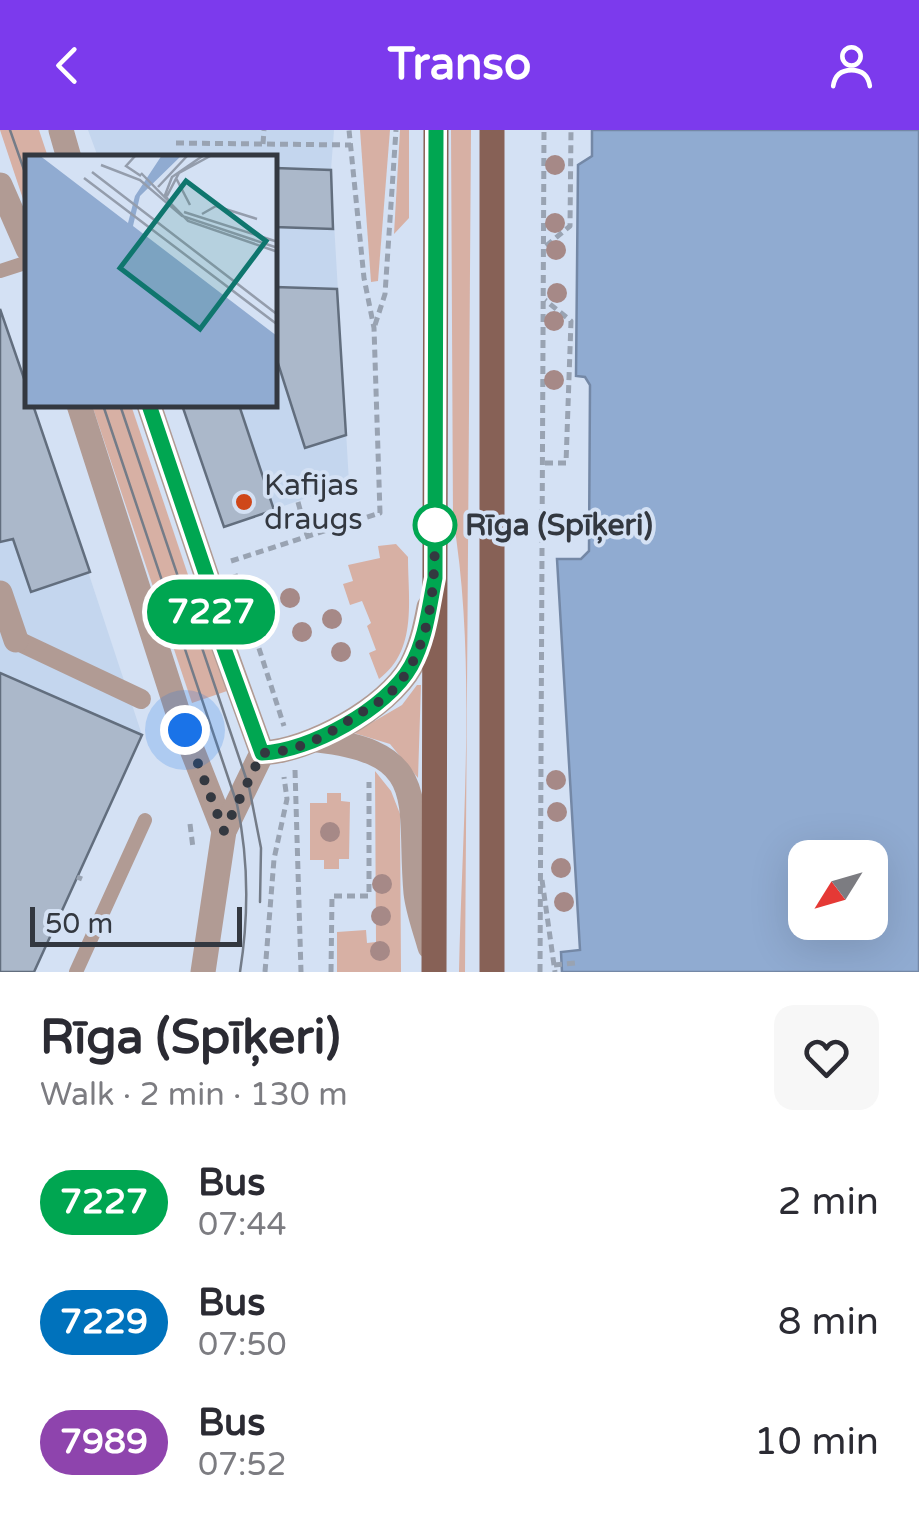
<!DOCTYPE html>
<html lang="en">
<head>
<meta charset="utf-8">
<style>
  :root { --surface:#fff; --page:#f7f7f7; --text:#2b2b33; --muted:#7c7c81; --accent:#7c3aed }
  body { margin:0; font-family:"Varela Round",sans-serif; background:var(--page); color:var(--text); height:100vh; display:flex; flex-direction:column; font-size:38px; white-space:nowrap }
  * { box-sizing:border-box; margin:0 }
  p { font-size:32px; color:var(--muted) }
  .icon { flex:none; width:55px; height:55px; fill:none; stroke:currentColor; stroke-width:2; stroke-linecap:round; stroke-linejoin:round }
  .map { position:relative; height:842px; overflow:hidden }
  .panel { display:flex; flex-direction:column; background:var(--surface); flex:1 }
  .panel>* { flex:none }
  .badge { padding:0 20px; border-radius:32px; font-size:35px; line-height:65px }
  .needle { width:65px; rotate:233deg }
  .tools { position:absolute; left:788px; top:710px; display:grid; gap:20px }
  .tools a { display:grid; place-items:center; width:100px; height:100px; border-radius:20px; background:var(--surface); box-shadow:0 10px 40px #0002; font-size:50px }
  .scale { position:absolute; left:30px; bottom:25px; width:212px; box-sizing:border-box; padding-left:10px; border:5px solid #333840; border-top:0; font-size:28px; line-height:35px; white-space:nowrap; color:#333840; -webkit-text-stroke:8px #d4e1f4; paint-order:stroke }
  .you { position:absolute; width:50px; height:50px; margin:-25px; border:8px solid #fff; border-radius:50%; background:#1a73e8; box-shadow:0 0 0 15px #1a73e833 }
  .map>.badge { position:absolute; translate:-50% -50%; box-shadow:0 0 0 5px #fff }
  .round { display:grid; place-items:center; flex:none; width:105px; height:105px; border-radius:20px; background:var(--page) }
  .headline { display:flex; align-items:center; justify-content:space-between; height:170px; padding:0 40px }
  h1 { font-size:48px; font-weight:800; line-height:75px }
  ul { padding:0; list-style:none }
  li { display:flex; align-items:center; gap:30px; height:120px; padding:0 40px }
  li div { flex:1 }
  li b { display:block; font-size:38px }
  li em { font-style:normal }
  li .badge { min-width:110px; font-weight:700; text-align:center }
  header { display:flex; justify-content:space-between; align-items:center; height:130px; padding:0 40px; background:var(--accent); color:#fff; font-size:45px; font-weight:800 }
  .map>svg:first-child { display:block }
  .built { fill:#c4d6ee }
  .green { fill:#d7b0a4 }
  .water { fill:#90abd1; stroke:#7488a6; stroke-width:2.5; fill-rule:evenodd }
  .building { fill:#abb8ca; stroke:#626e7e; stroke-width:2.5 }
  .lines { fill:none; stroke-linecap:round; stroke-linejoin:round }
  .path { stroke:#99a3b2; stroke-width:5; stroke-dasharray:8 5; stroke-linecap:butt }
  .service { stroke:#b19b94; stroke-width:14 }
  .pedestrian { stroke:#b19b94; stroke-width:20 }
  .minor { stroke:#b19b94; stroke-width:25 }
  .tertiary { stroke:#b19b94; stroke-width:25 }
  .primary { stroke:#876156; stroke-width:25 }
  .tram { stroke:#747c88; stroke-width:2.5 }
  .tree { fill:#a68987 }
  .line-casing { stroke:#fff; stroke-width:22 }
  .line { stroke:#00a651; stroke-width:15 }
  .walk { stroke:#333840; stroke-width:10; stroke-dasharray:0 18 }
  .poi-dot { fill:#cf471a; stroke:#d4e1f4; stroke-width:4 }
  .stop-dot { fill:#fff; stroke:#00a651; stroke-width:5 }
  .labels { text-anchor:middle; stroke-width:8; stroke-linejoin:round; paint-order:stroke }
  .poi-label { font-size:30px; fill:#333840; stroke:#d4e1f4; text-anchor:start }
  .stop-label { font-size:30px; font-weight:bold; fill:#333840; stroke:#d4e1f4; text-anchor:start }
  .inset-road { fill:none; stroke:#949dac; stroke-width:2.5 }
  .view { fill:#0f766e; fill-opacity:0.15; stroke:#0f766e; stroke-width:5 }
  .inset-edge { fill:none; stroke:#333840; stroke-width:5 }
</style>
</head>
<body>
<header><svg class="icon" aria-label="back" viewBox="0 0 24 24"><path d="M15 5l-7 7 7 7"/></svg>Transo<svg class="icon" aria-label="person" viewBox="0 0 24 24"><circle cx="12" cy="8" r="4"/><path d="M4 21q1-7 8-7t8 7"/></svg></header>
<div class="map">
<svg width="919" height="842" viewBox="0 0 919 842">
  <rect width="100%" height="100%" fill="#d4e1f4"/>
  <g class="built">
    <polygon points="88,0 334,0 331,40 349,353 224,397 182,275 275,275 275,28 98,27"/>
    <polygon points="0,179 28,275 33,275 142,605 34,842 0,842"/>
  </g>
  <g class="green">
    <polygon points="0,0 39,0 48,27 28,28 27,81"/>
    <polygon points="360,0 390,0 378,151 371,152"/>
    <polygon points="400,0 409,0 409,88 394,104"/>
    <path d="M451 0H471L465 842H459C462 697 477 529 453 388Z"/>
    <polygon points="92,275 131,275 227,561 192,573"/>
    <path d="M396 414 408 427C408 470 418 520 379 549L369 523 376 520 367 496 371 493 362 471 350 475 343 454 353 451 348 435 380 428 378 416Z"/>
    <polygon points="417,555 421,555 418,648 390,614 354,603 402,575"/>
    <polygon points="375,641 391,661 400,684 401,842 337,842 337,802 366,800 367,813 376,812"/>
    <polygon points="327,663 341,663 341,671 350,672 349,729 339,729 339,739 324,739 324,730 310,730 310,673 327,673"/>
  </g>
  <path class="water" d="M592 0H919V842H562L561 822 580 820 557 429H581L589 421 590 255 585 247 576 246 578 35 592 26ZM805 728H870V792H805Z"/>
  <g class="building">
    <polygon points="275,38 331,40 333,99 275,97"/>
    <polygon points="275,157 337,159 346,305 305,318 275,224"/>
    <polygon points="0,179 28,260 28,275 33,275 90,442 31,462 13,409 0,412"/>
    <polygon points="182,275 239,275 274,380 224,397"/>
    <polygon points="0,543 142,605 34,842 0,842"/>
  </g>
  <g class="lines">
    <g class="path">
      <polyline points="176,13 351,15"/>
      <polyline points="263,14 264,0"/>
      <polyline points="546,116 570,96 571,0"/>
      <polyline points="375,195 385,164 396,0"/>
      <polyline points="545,333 566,333 571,191 545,170"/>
      <polyline points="298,372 307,405"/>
      <polyline points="231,431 380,383 374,198 364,148 349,0"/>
      <polyline points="235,444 284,596"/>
      <polyline points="295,640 301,842"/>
      <polyline points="190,694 193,718"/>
      <polyline points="77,747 82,749"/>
      <polyline points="542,750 555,842"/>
      <polyline points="554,835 575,833"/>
      <polyline points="265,842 274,729 287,669 284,647"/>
      <polyline points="331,842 332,766 369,766 369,652"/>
      <polyline points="540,842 544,0"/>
    </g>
    <g class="service">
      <polyline points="0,141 28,132"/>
      <polyline points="76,842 145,690"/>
    </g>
    <polyline class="pedestrian" points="16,510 141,569"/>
    <polyline class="minor" points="0,463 16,510"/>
    <g class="tertiary">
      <polyline points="61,0 69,28"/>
      <polyline points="0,55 28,119"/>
      <polyline points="79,275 180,589 224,701"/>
      <polyline points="149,275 207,447 210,479 262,623 224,701 203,842"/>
      <path d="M318 610C433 623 408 674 416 763 418 781 425 799 430 817"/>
      <path d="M262 623C309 621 388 578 411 536 421 517 425 498 429 477"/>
    </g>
    <g class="primary">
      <polyline points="434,842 436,0"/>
      <polyline points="492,842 492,0"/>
    </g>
    <g class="tram">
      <polyline points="10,0 28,51"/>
      <path d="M103 275 237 674C249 731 249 785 240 842"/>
      <polyline points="120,275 249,657 261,718 260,772"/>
    </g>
  </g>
  <g class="tree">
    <circle cx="555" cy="35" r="10"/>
    <circle cx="555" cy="93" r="10"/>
    <circle cx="556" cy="120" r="10"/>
    <circle cx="557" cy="163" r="10"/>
    <circle cx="554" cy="191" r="10"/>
    <circle cx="554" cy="250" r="10"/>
    <circle cx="290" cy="468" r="10"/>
    <circle cx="332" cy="489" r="10"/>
    <circle cx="302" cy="502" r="10"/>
    <circle cx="341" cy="522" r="10"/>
    <circle cx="556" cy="650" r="10"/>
    <circle cx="557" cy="682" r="10"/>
    <circle cx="330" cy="702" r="10"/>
    <circle cx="561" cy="738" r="10"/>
    <circle cx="382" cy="754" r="10"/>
    <circle cx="564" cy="772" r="10"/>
    <circle cx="381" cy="786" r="10"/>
    <circle cx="380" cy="821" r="10"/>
  </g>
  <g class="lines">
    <defs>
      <path id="line" d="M149 275 207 447 210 480 262 623C310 621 387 579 411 536 426 509 429 477 435 448L436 0"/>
    </defs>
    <use href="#line" class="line-casing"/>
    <use href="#line" class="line"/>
    <path class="walk" d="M185 600 224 701 262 623C295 622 321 609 348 591 362 581 381 573 393 560 436 514 435 443 435 384V395"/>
  </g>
  <circle class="poi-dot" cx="244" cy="372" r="10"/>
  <circle class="stop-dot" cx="435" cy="395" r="20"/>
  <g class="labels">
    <g class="poi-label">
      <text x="264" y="365">Kafijas<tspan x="264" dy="34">draugs</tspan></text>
    </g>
    <g class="stop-label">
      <text x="465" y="405">Rīga (Spīķeri)</text>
    </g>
  </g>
  <g transform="translate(25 25)">
    <rect width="252" height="252" fill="#d4e1f4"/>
    <path d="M0 0H14L103 68 110 41 137 0H157L115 41 108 71 252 181V252H0Z" fill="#90abd1"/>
    <path class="inset-road" d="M111 0 101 11 116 21M76 10 115 25 157 61 253 93M67 17 253 160M116 18 163 66 253 97M59 23 253 170M151 23 165 50M133 32 163 0M142 41 154 18 187 0M149 54 140 40 147 22 179 0M159 57 253 87M177 59 191 51 232 64"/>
    <path class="view" d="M161 26 241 86 175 174 95 113Z"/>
    <rect width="252" height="252" class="inset-edge"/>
  </g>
</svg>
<div class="tools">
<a><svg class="needle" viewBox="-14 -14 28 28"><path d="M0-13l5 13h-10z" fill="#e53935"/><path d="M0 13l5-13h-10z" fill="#7c7c81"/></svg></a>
</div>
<div class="scale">50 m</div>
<div class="you" style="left:185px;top:600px"></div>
<b class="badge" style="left:211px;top:482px;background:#00a651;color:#fff">7227</b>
</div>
<section class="panel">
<div class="headline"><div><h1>Rīga (Spīķeri)</h1><p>Walk · 2 min · 130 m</p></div><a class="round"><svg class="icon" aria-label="heart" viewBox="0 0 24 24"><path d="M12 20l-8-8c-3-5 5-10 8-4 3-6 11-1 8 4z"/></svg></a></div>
<ul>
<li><span class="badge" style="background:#00a651;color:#fff">7227</span><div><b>Bus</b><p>07:44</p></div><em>2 min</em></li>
<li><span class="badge" style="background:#0072bc;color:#fff">7229</span><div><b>Bus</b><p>07:50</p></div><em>8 min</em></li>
<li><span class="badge" style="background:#8e44ad;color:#fff">7989</span><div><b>Bus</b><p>07:52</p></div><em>10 min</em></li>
</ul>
</section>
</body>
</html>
